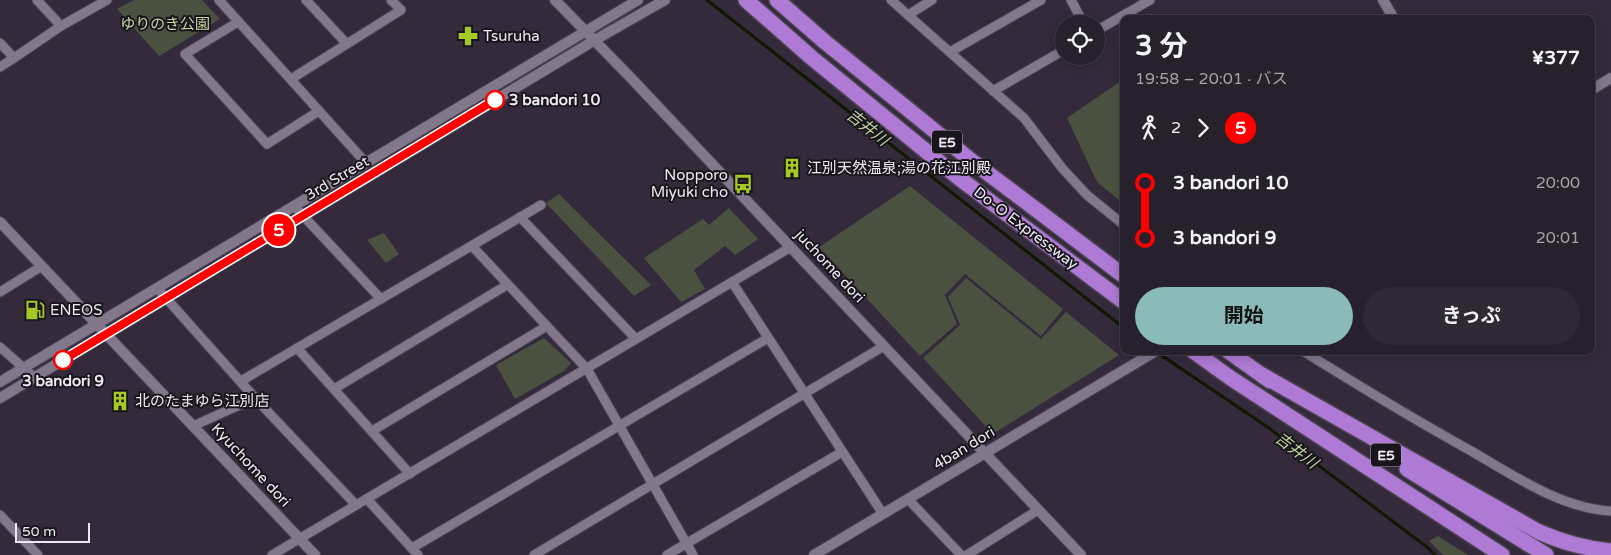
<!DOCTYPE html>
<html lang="ja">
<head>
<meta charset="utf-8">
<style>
  :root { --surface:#27202d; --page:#2f2835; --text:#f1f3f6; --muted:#a4a3aa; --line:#433e49; --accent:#8bbbb9 }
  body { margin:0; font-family:"Varela Round","Noto Sans JP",sans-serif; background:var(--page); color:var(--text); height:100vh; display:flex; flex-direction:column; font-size:19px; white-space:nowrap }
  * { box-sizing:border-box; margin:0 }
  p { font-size:16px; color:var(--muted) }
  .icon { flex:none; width:28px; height:28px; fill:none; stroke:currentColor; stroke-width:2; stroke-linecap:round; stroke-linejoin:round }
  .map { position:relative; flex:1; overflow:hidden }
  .sheet { position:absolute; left:1120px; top:15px; width:475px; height:340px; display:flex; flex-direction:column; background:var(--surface); border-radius:10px; box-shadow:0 2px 12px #0003,0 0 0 1px var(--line) }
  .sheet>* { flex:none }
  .badge { padding:0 10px; border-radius:16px; font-size:18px; line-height:32px }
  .buttons { position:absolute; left:1055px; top:15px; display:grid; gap:10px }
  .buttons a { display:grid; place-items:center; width:50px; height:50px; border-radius:50%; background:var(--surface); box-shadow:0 2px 12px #0003,0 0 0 1px var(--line); font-size:25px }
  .scale { position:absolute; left:15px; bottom:12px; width:75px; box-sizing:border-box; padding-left:5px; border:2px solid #eee8f4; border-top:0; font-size:14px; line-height:18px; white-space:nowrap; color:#eee8f4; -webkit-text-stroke:4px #19151d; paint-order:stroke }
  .map>.badge { position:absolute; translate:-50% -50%; box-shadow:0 0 0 2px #fff }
  .legs { display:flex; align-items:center; gap:8px; height:55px; padding:0 15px; font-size:16px }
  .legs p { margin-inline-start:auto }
  .summary { display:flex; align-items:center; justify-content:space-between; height:85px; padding:0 15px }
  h1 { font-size:28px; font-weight:700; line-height:38px }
  .primary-button { display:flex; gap:10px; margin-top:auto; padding:10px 15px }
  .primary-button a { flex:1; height:58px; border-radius:30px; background:var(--accent); color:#111; font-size:20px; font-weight:700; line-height:58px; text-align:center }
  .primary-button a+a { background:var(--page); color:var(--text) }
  ul { padding:0 15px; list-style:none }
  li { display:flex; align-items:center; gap:18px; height:55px; font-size:19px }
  li i { display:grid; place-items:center; width:8px; height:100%; margin:0 6px; background:currentColor }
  li i::after { content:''; width:12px; height:12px; margin:-6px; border:4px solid; border-radius:50%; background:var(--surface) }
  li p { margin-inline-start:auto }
  li:first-child i { background:linear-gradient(#0000 50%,currentColor 0) }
  li:last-child i { background:linear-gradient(currentColor 50%,#0000 0) }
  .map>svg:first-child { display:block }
  .green { fill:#4b5140 }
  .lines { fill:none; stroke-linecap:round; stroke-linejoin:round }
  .stream { stroke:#111701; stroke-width:3 }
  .minor-casing { stroke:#4e4554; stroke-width:11 }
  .tertiary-casing { stroke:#4e4554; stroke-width:12 }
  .motorway-casing { stroke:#4e4554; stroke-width:18 }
  .minor { stroke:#83778c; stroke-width:9 }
  .tertiary { stroke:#83778c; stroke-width:10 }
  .motorway { stroke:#af7ad5; stroke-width:15 }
  .line-1-casing { stroke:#fff; stroke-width:11 }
  .line-1 { stroke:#f00; stroke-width:8 }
  .stop-1-dot { fill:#fff; stroke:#f00; stroke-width:2.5 }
  .labels { text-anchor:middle; stroke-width:4; stroke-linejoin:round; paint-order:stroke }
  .shield { fill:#19151d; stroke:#aea9b4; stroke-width:1 }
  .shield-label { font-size:14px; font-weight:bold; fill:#eee8f4 }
  .park-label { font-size:15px; fill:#c6d7a1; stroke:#19151d }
  .poi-label { font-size:15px; fill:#eee8f4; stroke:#19151d; text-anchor:start }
  .stop-label { font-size:15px; font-weight:bold; fill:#eee8f4; stroke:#19151d; text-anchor:start }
  .street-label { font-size:15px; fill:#eee8f4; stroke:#19151d }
  .water-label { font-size:16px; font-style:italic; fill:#c0d19b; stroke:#19151d }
</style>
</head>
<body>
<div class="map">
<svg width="1611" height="555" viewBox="0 0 1611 555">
  <rect width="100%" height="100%" fill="#342a3c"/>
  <g class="green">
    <polygon points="134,0 202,0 220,19 159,56 117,9"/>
    <polygon points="1124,79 1124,204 1097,182 1067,118"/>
    <polygon points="910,186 1063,309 1041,336 965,274 945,295 957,324 920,356 819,247"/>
    <polygon points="559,194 651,285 634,296 546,203"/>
    <polygon points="729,208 758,239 735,255 725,246 694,270 705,289 681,302 644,258 703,219 709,225"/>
    <polygon points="384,233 399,254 386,263 367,240"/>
    <polygon points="966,278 1041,339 1066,312 1119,355 993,434 923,358 960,325 948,297"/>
    <polygon points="544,338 571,363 564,371 515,399 496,365"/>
    <polygon points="1438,536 1468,555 1443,555 1429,541"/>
  </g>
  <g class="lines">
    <g class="stream">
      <polyline points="707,0 1124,328"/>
      <polyline points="1158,353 1269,428 1427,547 1435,555"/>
    </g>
    <defs>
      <g id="minor">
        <polyline points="37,0 61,26"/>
        <polyline points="219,0 366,163"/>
        <polyline points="306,0 347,44"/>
        <polyline points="891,0 1024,118 1062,168 1087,195 1124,225"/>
        <polyline points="1071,0 1084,24"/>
        <polyline points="908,15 932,0"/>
        <polyline points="238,22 185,54 267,144 319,111"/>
        <polyline points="1096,31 1150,0"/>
        <polyline points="0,43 14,58 61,26 107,0"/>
        <polyline points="950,52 1041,0"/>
        <polyline points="0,67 14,58"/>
        <polyline points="291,79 401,10 391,0"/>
        <polyline points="993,91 1064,50"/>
        <polyline points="294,206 381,299"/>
        <polyline points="520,217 636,339"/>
        <polyline points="472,246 587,369 693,555"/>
        <polyline points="732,282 883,514"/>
        <polyline points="157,288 255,398 356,505"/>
        <polyline points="0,292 42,266"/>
        <polyline points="0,347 34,377"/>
        <polyline points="297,348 410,474"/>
        <path d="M1303 351C1359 386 1415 420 1473 452 1514 476 1563 509 1611 511"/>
        <polyline points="241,381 541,205"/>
        <polyline points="334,389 507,285"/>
        <polyline points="193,426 255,398"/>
        <polyline points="372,431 547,326"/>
        <polyline points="367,499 418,555"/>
        <polyline points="908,499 961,555"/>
        <polyline points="0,515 38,555"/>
        <polyline points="412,548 768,338"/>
        <polyline points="272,555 791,247"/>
        <polyline points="534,555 884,346"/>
        <polyline points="667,555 842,452"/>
        <polyline points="967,555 1038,510"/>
      </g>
      <g id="tertiary">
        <polyline points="555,0 631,78 1081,555"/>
        <polyline points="1383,0 1394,19"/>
        <polyline points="1591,90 1611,78"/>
        <polyline points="0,222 315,555"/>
        <polyline points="0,382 638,0"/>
        <polyline points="0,398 595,40 665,0"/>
        <polyline points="814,555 1156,351"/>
      </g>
      <g id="motorway">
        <polyline points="746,0 812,58 959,178 1124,302"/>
        <polyline points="777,0 825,42 973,162 1124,276"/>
        <polyline points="1193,351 1232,379 1502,555"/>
        <polyline points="1228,351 1270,381"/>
        <path d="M1262 375 1539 532C1562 542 1586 549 1611 551"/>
        <polyline points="1407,469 1546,555"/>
      </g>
    </defs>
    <use href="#minor" class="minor-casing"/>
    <use href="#tertiary" class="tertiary-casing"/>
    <use href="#motorway" class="motorway-casing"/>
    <use href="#minor" class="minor"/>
    <use href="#tertiary" class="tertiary"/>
    <use href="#motorway" class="motorway"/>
  </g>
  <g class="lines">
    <defs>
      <polyline id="line-1" points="63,360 495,100"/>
    </defs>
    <use href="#line-1" class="line-1-casing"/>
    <use href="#line-1" class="line-1"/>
  </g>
  <defs>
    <symbol id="pharmacy-bare" viewBox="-9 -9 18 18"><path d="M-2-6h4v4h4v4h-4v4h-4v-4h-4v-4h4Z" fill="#a4c825" stroke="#19151d" stroke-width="2.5" paint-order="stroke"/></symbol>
    <symbol id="building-bare" viewBox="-9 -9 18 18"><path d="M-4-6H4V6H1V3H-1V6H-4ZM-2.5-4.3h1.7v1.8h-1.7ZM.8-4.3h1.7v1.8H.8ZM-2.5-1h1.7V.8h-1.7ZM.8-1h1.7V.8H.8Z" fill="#a4c825" stroke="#19151d" stroke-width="2.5" paint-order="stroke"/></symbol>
    <symbol id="bus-bare" viewBox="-9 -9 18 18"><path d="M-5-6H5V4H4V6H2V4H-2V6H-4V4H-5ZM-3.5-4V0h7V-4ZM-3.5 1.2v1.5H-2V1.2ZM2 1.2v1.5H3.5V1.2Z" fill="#a4c825" stroke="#19151d" stroke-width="2.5" paint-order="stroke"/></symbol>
    <symbol id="fuel-bare" viewBox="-9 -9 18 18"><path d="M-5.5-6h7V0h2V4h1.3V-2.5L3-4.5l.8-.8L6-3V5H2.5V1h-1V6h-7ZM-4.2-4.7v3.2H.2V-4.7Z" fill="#a4c825" stroke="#19151d" stroke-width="2.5" paint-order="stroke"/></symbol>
  </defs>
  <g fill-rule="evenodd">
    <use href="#pharmacy-bare" x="454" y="22" width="28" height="28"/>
    <use href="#building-bare" x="778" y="154" width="28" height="28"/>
    <use href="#bus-bare" x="729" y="170" width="28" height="28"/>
    <use href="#fuel-bare" x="21" y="296" width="28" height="28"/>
    <use href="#building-bare" x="106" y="387" width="28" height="28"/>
  </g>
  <g class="stop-1-dot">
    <circle cx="495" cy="100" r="9"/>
    <circle cx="63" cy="360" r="9"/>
  </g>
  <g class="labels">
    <g class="shield">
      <rect x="932" y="130.5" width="30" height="23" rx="4"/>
      <rect x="1371" y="443.5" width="30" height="23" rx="4"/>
    </g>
    <g class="shield-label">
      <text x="947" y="147">E5</text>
      <text x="1386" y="460">E5</text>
    </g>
    <g class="park-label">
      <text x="165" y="29">ゆりのき公園</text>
    </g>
    <g class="poi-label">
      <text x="483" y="41">Tsuruha</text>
      <text x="807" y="173">江別天然温泉;湯の花江別殿</text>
      <text x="728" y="180" text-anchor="end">Nopporo<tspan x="728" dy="17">Miyuki cho</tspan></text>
      <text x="50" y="315">ENEOS</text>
      <text x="135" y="406">北のたまゆら江別店</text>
    </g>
    <g class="stop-label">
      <text x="509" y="105">3 bandori 10</text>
      <text x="63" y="386" text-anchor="middle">3 bandori 9</text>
    </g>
    <g class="street-label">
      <text transform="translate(337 178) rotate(-31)" y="5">3rd Street</text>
      <text transform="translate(1026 228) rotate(37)" y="5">Do-O Expressway</text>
      <text transform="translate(830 266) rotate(47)" y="5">juchome dori</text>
      <text transform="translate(964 448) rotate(-31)" y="5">4ban dori</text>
      <text transform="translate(251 465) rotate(47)" y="5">Kyuchome dori</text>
    </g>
    <g class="water-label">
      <text transform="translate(868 127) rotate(38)" y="6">吉井川</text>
      <text transform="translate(1297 450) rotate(37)" y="6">吉井川</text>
    </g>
  </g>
</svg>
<div class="buttons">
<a><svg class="icon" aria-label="locate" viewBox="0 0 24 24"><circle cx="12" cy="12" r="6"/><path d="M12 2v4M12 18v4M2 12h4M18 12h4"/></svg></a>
</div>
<div class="scale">50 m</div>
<b class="badge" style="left:279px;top:230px;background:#f00;color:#fff">5</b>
<section class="sheet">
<div class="summary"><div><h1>3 分</h1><p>19:58 – 20:01 · バス</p></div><b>¥377</b></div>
<div class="legs"><svg class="icon" aria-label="walk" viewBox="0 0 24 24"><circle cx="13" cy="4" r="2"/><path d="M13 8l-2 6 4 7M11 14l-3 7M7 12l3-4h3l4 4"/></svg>2<svg class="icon" aria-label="forward" viewBox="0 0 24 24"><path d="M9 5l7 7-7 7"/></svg><b class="badge" style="background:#f00;color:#fff">5</b></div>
<ul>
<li><i style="color:#f00"></i><b>3 bandori 10</b><p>20:00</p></li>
<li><i style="color:#f00"></i><b>3 bandori 9</b><p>20:01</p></li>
</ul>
<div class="primary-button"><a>開始</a><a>きっぷ</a></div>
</section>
</div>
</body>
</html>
